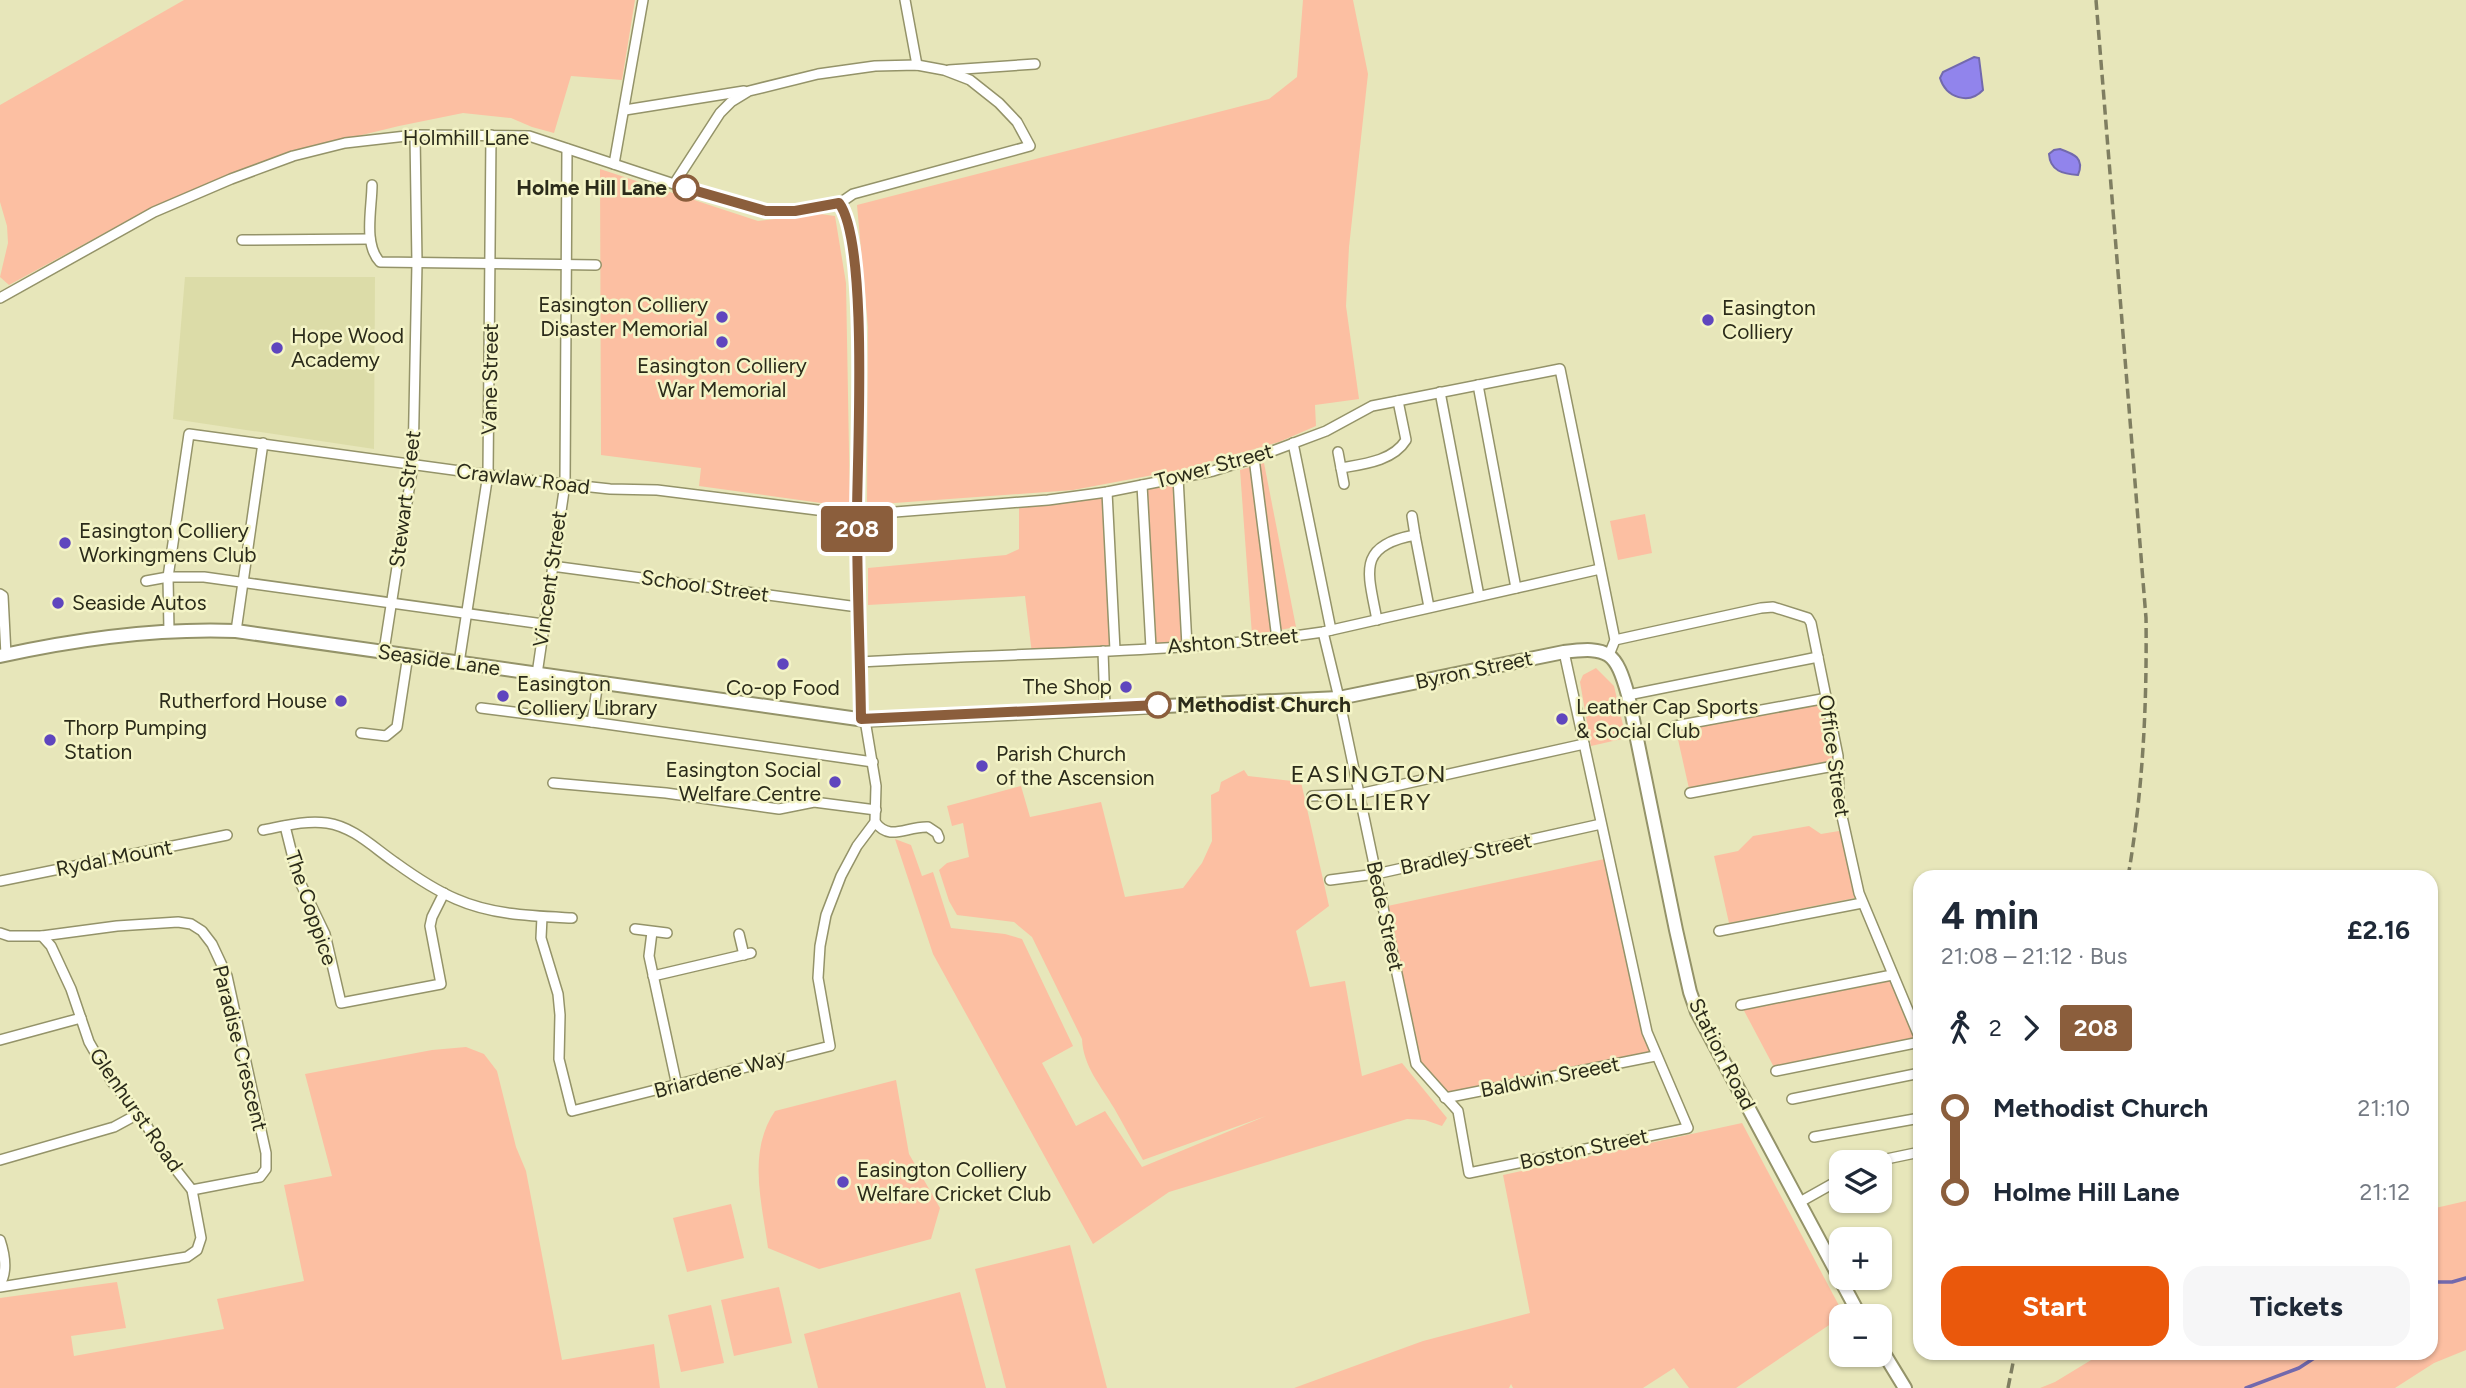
<!DOCTYPE html>
<html lang="en">
<head>
<meta charset="utf-8">
<style>
  :root { --surface:#fff; --page:#f6f6f7; --text:#1f2937; --muted:#747a83; --accent:#ea580c }
  body { margin:0; font-family:Figtree,sans-serif; background:var(--page); color:var(--text); height:100vh; display:flex; flex-direction:column; font-size:26px; white-space:nowrap }
  * { box-sizing:border-box; margin:0 }
  p { font-size:23px; color:var(--muted) }
  .icon { flex:none; width:38px; height:38px; fill:none; stroke:currentColor; stroke-width:2; stroke-linecap:round; stroke-linejoin:round }
  .map { position:relative; flex:1; overflow:hidden }
  .panel { position:absolute; left:1913px; top:870px; width:525px; height:490px; display:flex; flex-direction:column; background:var(--surface); border-radius:21px; box-shadow:0 2px 5px #0004 }
  .panel>* { flex:none }
  .badge { padding:0 14px; border-radius:5px; font-size:24px; line-height:46px }
  .controls { position:absolute; left:1829px; top:1150px; display:grid; gap:14px }
  .controls a { display:grid; place-items:center; width:63px; height:63px; border-radius:14px; background:var(--surface); box-shadow:0 2px 5px #0004; font-size:35px }
  .map>.badge { position:absolute; translate:-50% -50%; box-shadow:0 0 0 4px #fff }
  .legs { display:flex; align-items:center; gap:10px; height:77px; padding:0 28px; font-size:23px }
  .legs p { margin-inline-start:auto }
  .overview { display:flex; align-items:center; justify-content:space-between; height:119px; padding:0 28px }
  h1 { font-size:38px; font-weight:700; line-height:52px }
  .cta { display:flex; gap:14px; margin-top:auto; padding:14px 28px }
  .cta a { flex:1; height:80px; border-radius:21px; background:var(--accent); color:#fff; font-size:28px; font-weight:700; line-height:80px; text-align:center }
  .cta a+a { background:var(--page); color:var(--text) }
  ul { padding:0 28px; list-style:none }
  li { display:flex; align-items:center; gap:24px; height:84px; font-size:26px }
  li i { display:grid; place-items:center; width:10px; height:100%; margin:0 9px; background:currentColor }
  li i::after { content:''; width:18px; height:18px; margin:-9px; border:5px solid; border-radius:50%; background:var(--surface) }
  li p { margin-inline-start:auto }
  li:first-child i { background:linear-gradient(#0000 50%,currentColor 0) }
  li:last-child i { background:linear-gradient(currentColor 50%,#0000 0) }
  .map>svg:first-child { display:block }
  .built { fill:#dcdca8 }
  .green { fill:#fcbfa2 }
  .water { fill:#9184ec; stroke:#7269ad; stroke-width:2 }
  .lines { fill:none; stroke-linecap:round; stroke-linejoin:round }
  .stream { stroke:#7269ad; stroke-width:3.5 }
  .minor-casing { stroke:#949369; stroke-width:12 }
  .secondary-casing { stroke:#949369; stroke-width:16 }
  .minor { stroke:#fff; stroke-width:9 }
  .secondary { stroke:#fff; stroke-width:12 }
  .rail { stroke:#7f7e61; stroke-width:3.5; stroke-dasharray:10 5; stroke-linecap:butt }
  .line-1-casing { stroke:#fff; stroke-width:16 }
  .line-1 { stroke:#8b5e3c; stroke-width:10 }
  .stop-1-dot { fill:#fff; stroke:#8b5e3c; stroke-width:3.5 }
  .poi-dot { fill:#5f46be; stroke:#f4f4c7; stroke-width:2.5 }
  .labels { text-anchor:middle; stroke-width:5; stroke-linejoin:round; paint-order:stroke }
  .street-label { font-size:21px; fill:#2b2b1a; stroke:#f4f4c7 }
  .stop-label { font-size:21px; font-weight:bold; fill:#2b2b1a; stroke:#f4f4c7; text-anchor:end }
  .poi-label { font-size:21px; fill:#2b2b1a; stroke:#f4f4c7; text-anchor:start }
  .quarter-label { font-size:24px; letter-spacing:2px; fill:#2b2b1a; stroke:#f4f4c7 }
</style>
</head>
<body>
<div class="map">
<svg width="2466" height="1388" viewBox="0 0 2466 1388">
  <rect width="100%" height="100%" fill="#e7e6ba"/>
  <polygon class="built" points="185,277 375,277 374,449 173,419"/>
  <g class="green">
    <polygon points="184,0 635,0 622,80 571,76 554,133 532,127 511,118 463,113 399,126 292,152 143,212 9,285 0,277 8,243 7,226 0,202 0,105"/>
    <polygon points="1303,0 1353,0 1368,74 1349,247 1346,306 1359,399 1315,405 1316,426 1279,442 1185,469 1073,490 867,505 868,327 857,205 1269,99 1297,77"/>
    <polygon points="600,169 758,221 820,214 835,216 846,283 850,507 699,486 701,468 601,455"/>
    <polygon points="1264,463 1296,627 1252,635 1240,470"/>
    <polygon points="1178,477 1187,646 1151,648 1142,485"/>
    <polygon points="1107,492 1115,650 1032,654 1025,596 868,605 868,568 1006,555 1019,549 1019,503"/>
    <polygon points="1645,514 1652,553 1618,560 1610,521"/>
    <polygon points="1596,668 1614,686 1626,738 1591,746 1580,682 1583,675"/>
    <polygon points="1827,698 1839,765 1690,793 1675,726"/>
    <path d="M1244 770 1248 776 1301 782 1329 906 1296 931 1310 987 1345 981 1362 1076 1402 1063 1447 1118 1442 1126 1425 1120 1407 1119 1169 1192 1093 1244 933 954 895 839 911 845 922 876 933 872 951 928 1005 934 1022 939 1073 1046 1042 1063 1076 1126 1105 1111 1142 1167 1266 1116 1143 1160C1133 1143 1124 1125 1114 1108 1101 1086 1083 1066 1082 1039L1032 937 1014 922 957 915 949 901 939 870 947 863 969 857 963 823 952 826 947 806 1021 786 1030 817 1101 802 1125 897 1183 888 1202 863 1212 841 1211 795 1219 791 1221 782Z"/>
    <polygon points="1809,826 1821,834 1845,830 1860,897 1729,923 1714,856 1738,851 1753,836"/>
    <polygon points="1609,858 1655,1056 1445,1098 1416,1064 1383,907"/>
    <polygon points="1892,975 1920,1039 1776,1071 1741,1005"/>
    <polygon points="466,1047 484,1054 497,1071 516,1147 526,1171 562,1360 654,1344 660,1388 0,1388 0,1298 117,1282 126,1328 71,1336 74,1356 224,1329 217,1299 304,1281 284,1185 332,1176 305,1074 432,1050"/>
    <path d="M896 1080 909 1154 940 1208 931 1239 819 1269 768 1248C762 1203 747 1152 775 1111Z"/>
    <polygon points="1742,1123 1844,1315 1736,1388 1689,1388 1674,1368 1643,1388 1513,1388 1511,1384 1509,1388 1294,1388 1423,1341 1530,1313 1503,1175"/>
    <polygon points="2466,1201 2466,1350 2434,1363 2395,1388 2040,1388 2055,1382 2101,1354 2108,1353 2431,1353 2431,1209"/>
    <polygon points="731,1204 744,1258 687,1272 673,1218"/>
    <polygon points="1070,1245 1107,1388 1006,1388 975,1269"/>
    <polygon points="779,1287 792,1343 734,1356 721,1300"/>
    <polygon points="960,1292 986,1388 818,1388 804,1334"/>
    <polygon points="711,1305 724,1363 681,1372 668,1315"/>
  </g>
  <g class="water">
    <path d="M1974 57 1979 58 1983 90C1969 105 1946 98 1940 78L1943 72Z"/>
    <path d="M2060 149C2074 154 2085 158 2078 175 2063 174 2050 171 2049 154L2054 150Z"/>
  </g>
  <g class="lines">
    <g class="stream">
      <polyline points="2431,1282 2452,1282 2466,1278"/>
      <polyline points="2246,1388 2299,1368 2322,1353"/>
    </g>
    <defs>
      <g id="minor">
        <polyline points="905,0 917,65"/>
        <polyline points="949,70 1035,64"/>
        <polyline points="625,110 744,91"/>
        <polyline points="614,164 643,0"/>
        <path d="M372 185C372 208 363 244 380 262L596 265"/>
        <path d="M840 203C869 243 857 456 857 516 857 584 859 651 861 719"/>
        <polyline points="242,240 370,239"/>
        <polyline points="0,298 154,212 231,179 293,156 345,143 415,135 529,136 674,184 766,211 795,211 840,203 853,194 1030,146 1017,122 999,103 970,80 944,70 917,65 875,66 818,74 749,91 731,102 720,113 674,184"/>
        <polyline points="1478,385 1516,588"/>
        <polyline points="1440,392 1479,596"/>
        <polyline points="1293,443 1331,630"/>
        <polyline points="1338,452 1344,484"/>
        <polyline points="1254,458 1277,639"/>
        <path d="M1341 468C1364 464 1393 461 1406 440L1398 401"/>
        <polyline points="1178,477 1187,646"/>
        <polyline points="1142,485 1151,648"/>
        <polyline points="1107,492 1115,650"/>
        <polyline points="1412,516 1415,535"/>
        <polyline points="552,566 858,607"/>
        <polyline points="146,581 168,577 204,577 543,624"/>
        <polyline points="0,594 3,596 6,655"/>
        <path d="M1377 620C1368 572 1356 546 1415 535L1429 607"/>
        <polyline points="169,631 168,577 189,434 526,480 610,489 657,490 857,515 1048,500 1107,492 1213,471 1254,458 1326,431 1372,406 1560,369 1615,640 1609,655"/>
        <polyline points="236,631 263,443"/>
        <polyline points="1323,632 1339,698 1416,1064 1458,1111 1469,1173 1688,1128 1647,1032 1564,652"/>
        <polyline points="1615,640 1761,608 1773,607 1808,618 1811,623 1838,756 1839,803 1859,893 1920,1039"/>
        <polyline points="384,651 413,464 417,263 415,135"/>
        <polyline points="1103,651 1105,708"/>
        <path d="M860 662C1014 652 1170 655 1323 632L1600 569"/>
        <polyline points="459,663 488,474 491,135"/>
        <polyline points="537,674 565,484 567,149"/>
        <polyline points="1628,695 1818,657"/>
        <polyline points="481,708 592,722 873,762"/>
        <polyline points="592,722 598,682"/>
        <polyline points="1675,726 1827,698"/>
        <polyline points="361,733 386,736 397,727 408,655"/>
        <polyline points="553,783 666,793 779,809 814,802 876,810"/>
        <polyline points="1690,793 1839,765"/>
        <polyline points="1312,796 1359,794 1584,744"/>
        <path d="M875 822C890 842 906 826 928 827L937 833 939 838"/>
        <polyline points="285,826 298,878 325,934 341,1003 441,984 430,926 432,917 444,893"/>
        <path d="M263 830C284 826 306 820 327 823 354 827 374 848 396 863 414 876 435 890 456 899 492 915 532 916 572 918"/>
        <polyline points="1330,880 1376,874 1601,824"/>
        <polyline points="0,881 227,835"/>
        <polyline points="542,917 541,938 558,994 560,1015 559,1059 572,1111 830,1046 818,978 820,946 826,915 841,876 857,846 875,822 876,786 865,720"/>
        <polyline points="635,929 667,933"/>
        <polyline points="1719,931 1862,903"/>
        <polyline points="652,932 649,956 677,1086"/>
        <polyline points="0,933 9,936 42,936 117,926 178,922 191,924 202,931 212,944 227,976 266,1153 266,1169 260,1177 192,1190"/>
        <polyline points="739,934 744,955"/>
        <polyline points="653,976 751,953"/>
        <polyline points="1741,1005 1892,975"/>
        <polyline points="0,1040 81,1018"/>
        <polyline points="1776,1071 1920,1042"/>
        <polyline points="1445,1098 1655,1056"/>
        <polyline points="1792,1099 1920,1073"/>
        <polyline points="1814,1137 1920,1118"/>
        <polyline points="0,1160 114,1127 138,1114"/>
        <polyline points="1872,1162 1920,1152"/>
        <polyline points="1800,1202 1841,1179"/>
        <path d="M0 1240C5 1255 8 1271 0 1284"/>
        <polyline points="0,1287 187,1257 197,1250 201,1238 192,1190 166,1157 145,1123 112,1082 89,1042 71,989 51,946 42,936"/>
      </g>
      <g id="secondary">
        <path d="M0 656C77 639 157 628 236 631L865 720 1339 698 1564 652C1609 646 1616 652 1628 695L1676 930 1690 992 1697 1012 1860 1316"/>
        <polyline points="1880,1347 1905,1388"/>
      </g>
    </defs>
    <use href="#minor" class="minor-casing"/>
    <use href="#secondary" class="secondary-casing"/>
    <use href="#minor" class="minor"/>
    <use href="#secondary" class="secondary"/>
    <g class="rail">
      <path d="M2096 0 2146 618C2147 706 2143 790 2128 877"/>
      <polyline points="2008,1388 2015,1353"/>
    </g>
  </g>
  <g class="lines">
    <defs>
      <path id="line-1" d="M686 188 766 211H795L839 203C869 243 857 456 857 516 857 584 860 651 861 719L1158 705"/>
    </defs>
    <use href="#line-1" class="line-1-casing"/>
    <use href="#line-1" class="line-1"/>
  </g>
  <g class="stop-1-dot">
    <circle cx="686" cy="188" r="12"/>
    <circle cx="1158" cy="705" r="12"/>
  </g>
  <g class="poi-dot">
    <circle cx="722" cy="317" r="7"/>
    <circle cx="1708" cy="320" r="7"/>
    <circle cx="722" cy="342" r="7"/>
    <circle cx="277" cy="348" r="7"/>
    <circle cx="65" cy="543" r="7"/>
    <circle cx="58" cy="603" r="7"/>
    <circle cx="783" cy="664" r="7"/>
    <circle cx="1126" cy="687" r="7"/>
    <circle cx="503" cy="696" r="7"/>
    <circle cx="341" cy="701" r="7"/>
    <circle cx="1562" cy="719" r="7"/>
    <circle cx="50" cy="740" r="7"/>
    <circle cx="982" cy="766" r="7"/>
    <circle cx="835" cy="782" r="7"/>
    <circle cx="843" cy="1182" r="7"/>
  </g>
  <g class="labels">
    <g class="street-label">
      <text x="466" y="145">Holmhill Lane</text>
      <text transform="translate(490 379) rotate(-89)" y="7">Vane Street</text>
      <text transform="translate(1214 466) rotate(-15)" y="7">Tower Street</text>
      <text transform="translate(523 479) rotate(7)" y="7">Crawlaw Road</text>
      <text transform="translate(405 499) rotate(-83)" y="7">Stewart Street</text>
      <text transform="translate(550 579) rotate(-82)" y="7">Vincent Street</text>
      <text transform="translate(705 586) rotate(8)" y="7">School Street</text>
      <text transform="translate(1233 641) rotate(-5)" y="7">Ashton Street</text>
      <text transform="translate(439 660) rotate(8)" y="7">Seaside Lane</text>
      <text transform="translate(1474 670) rotate(-12)" y="7">Byron Street</text>
      <text transform="translate(1834 756) rotate(82)" y="7">Office Street</text>
      <text transform="translate(1466 854) rotate(-12)" y="7">Bradley Street</text>
      <text transform="translate(114 858) rotate(-11)" y="7">Rydal Mount</text>
      <text transform="translate(311 908) rotate(71)" y="7">The Coppice</text>
      <text transform="translate(1385 916) rotate(78)" y="7">Bede Street</text>
      <text transform="translate(240 1048) rotate(76)" y="7">Paradise Crescent</text>
      <text transform="translate(1722 1054) rotate(63)" y="7">Station Road</text>
      <text transform="translate(720 1074) rotate(-15)" y="7">Briardene Way</text>
      <text transform="translate(1550 1077) rotate(-11)" y="7">Baldwin Sreeet</text>
      <text transform="translate(136 1110) rotate(55)" y="7">Glenhurst Road</text>
      <text transform="translate(1584 1149) rotate(-12)" y="7">Boston Street</text>
    </g>
    <g class="stop-label">
      <text x="667" y="195">Holme Hill Lane</text>
      <text x="1177" y="712" text-anchor="start">Methodist Church</text>
    </g>
    <g class="poi-label">
      <text x="708" y="312" text-anchor="end">Easington Colliery<tspan x="708" dy="24">Disaster Memorial</tspan></text>
      <text x="1722" y="315">Easington<tspan x="1722" dy="24">Colliery</tspan></text>
      <text x="291" y="343">Hope Wood<tspan x="291" dy="24">Academy</tspan></text>
      <text x="722" y="373" text-anchor="middle">Easington Colliery<tspan x="722" dy="24">War Memorial</tspan></text>
      <text x="79" y="538">Easington Colliery<tspan x="79" dy="24">Workingmens Club</tspan></text>
      <text x="72" y="610">Seaside Autos</text>
      <text x="517" y="691">Easington<tspan x="517" dy="24">Colliery Library</tspan></text>
      <text x="1112" y="694" text-anchor="end">The Shop</text>
      <text x="783" y="695" text-anchor="middle">Co-op Food</text>
      <text x="327" y="708" text-anchor="end">Rutherford House</text>
      <text x="1576" y="714">Leather Cap Sports<tspan x="1576" dy="24">&amp; Social Club</tspan></text>
      <text x="64" y="735">Thorp Pumping<tspan x="64" dy="24">Station</tspan></text>
      <text x="996" y="761">Parish Church<tspan x="996" dy="24">of the Ascension</tspan></text>
      <text x="821" y="777" text-anchor="end">Easington Social<tspan x="821" dy="24">Welfare Centre</tspan></text>
      <text x="857" y="1177">Easington Colliery<tspan x="857" dy="24">Welfare Cricket Club</tspan></text>
    </g>
    <g class="quarter-label">
      <text x="1369" y="782">EASINGTON<tspan x="1369" dy="28">COLLIERY</tspan></text>
    </g>
  </g>
</svg>
<div class="controls">
<a><svg class="icon" aria-label="layers" viewBox="0 0 24 24"><path d="M12 4l9 5-9 5-9-5zM3 14l9 5 9-5"/></svg></a>
<a>+</a>
<a>−</a>
</div>
<b class="badge" style="left:857px;top:529px;background:#8b5e3c;color:#fff">208</b>
<section class="panel">
<div class="overview"><div><h1>4 min</h1><p>21:08 – 21:12 · Bus</p></div><b>£2.16</b></div>
<div class="legs"><svg class="icon" aria-label="walk" viewBox="0 0 24 24"><circle cx="13" cy="4" r="2"/><path d="M13 8l-2 6 4 7M11 14l-3 7M7 12l3-4h3l4 4"/></svg>2<svg class="icon" aria-label="forward" viewBox="0 0 24 24"><path d="M9 5l7 7-7 7"/></svg><b class="badge" style="background:#8b5e3c;color:#fff">208</b></div>
<ul>
<li><i style="color:#8b5e3c"></i><b>Methodist Church</b><p>21:10</p></li>
<li><i style="color:#8b5e3c"></i><b>Holme Hill Lane</b><p>21:12</p></li>
</ul>
<div class="cta"><a>Start</a><a>Tickets</a></div>
</section>
</div>
</body>
</html>
